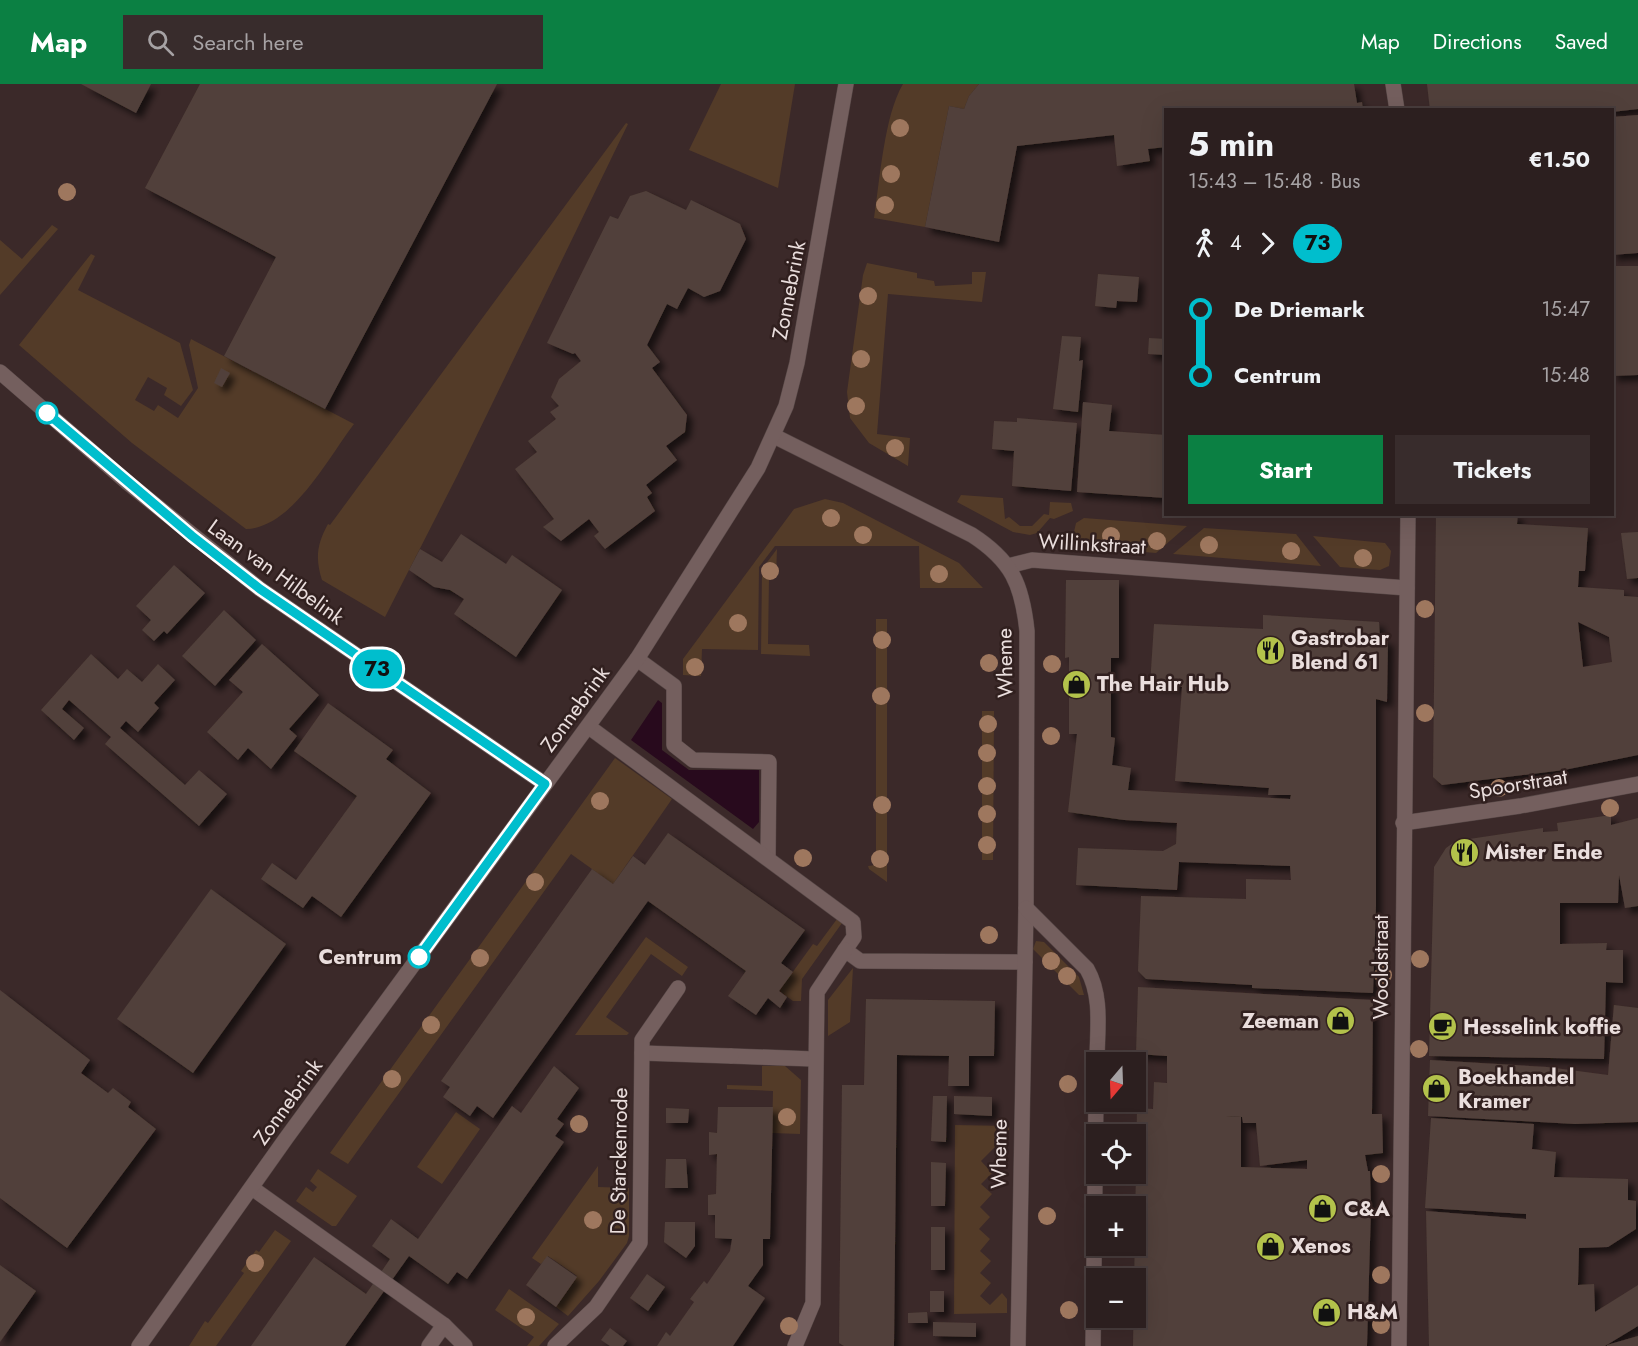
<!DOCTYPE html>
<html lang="en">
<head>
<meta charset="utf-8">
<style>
  :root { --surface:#2c1f1f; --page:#382c2c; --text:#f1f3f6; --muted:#a6a2a4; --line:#483d3d; --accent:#0b8043 }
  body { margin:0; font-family:Jost,sans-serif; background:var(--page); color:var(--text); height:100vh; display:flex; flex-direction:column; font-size:22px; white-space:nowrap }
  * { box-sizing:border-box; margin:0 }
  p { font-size:20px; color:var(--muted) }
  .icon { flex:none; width:33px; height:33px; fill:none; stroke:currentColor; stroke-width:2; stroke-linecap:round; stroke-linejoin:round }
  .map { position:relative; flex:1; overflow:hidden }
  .sheet { position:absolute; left:1164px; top:24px; width:450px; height:408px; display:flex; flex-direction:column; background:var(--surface); border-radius:0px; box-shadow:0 6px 24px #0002,0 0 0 2px var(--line) }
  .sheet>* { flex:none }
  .badge { padding:0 12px; border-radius:20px; font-size:21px; line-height:39px }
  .needle { width:39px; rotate:199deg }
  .tools { position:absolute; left:1086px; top:968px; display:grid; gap:12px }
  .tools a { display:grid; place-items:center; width:60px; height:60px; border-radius:0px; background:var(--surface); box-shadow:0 6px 24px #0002,0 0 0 2px var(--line); font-size:30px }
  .map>.badge { position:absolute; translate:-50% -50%; box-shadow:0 0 0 3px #fff }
  .legs { display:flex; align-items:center; gap:9px; height:66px; padding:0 24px; font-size:20px }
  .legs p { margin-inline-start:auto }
  .head { display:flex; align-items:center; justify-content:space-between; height:102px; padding:0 24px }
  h1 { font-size:33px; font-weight:700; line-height:45px }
  .cta { display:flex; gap:12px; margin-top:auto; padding:12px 24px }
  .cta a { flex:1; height:69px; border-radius:0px; background:var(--accent); color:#fff; font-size:24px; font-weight:700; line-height:69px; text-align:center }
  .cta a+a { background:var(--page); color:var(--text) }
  ul { padding:0 24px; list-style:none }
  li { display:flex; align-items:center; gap:21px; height:66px; font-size:22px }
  li i { display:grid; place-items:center; width:9px; height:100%; margin:0 8px; background:currentColor }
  li i::after { content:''; width:15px; height:15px; margin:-8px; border:4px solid; border-radius:50%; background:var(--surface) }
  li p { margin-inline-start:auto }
  li:first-child i { background:linear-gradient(#0000 50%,currentColor 0) }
  li:last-child i { background:linear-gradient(currentColor 50%,#0000 0) }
  header { display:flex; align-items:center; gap:36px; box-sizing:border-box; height:84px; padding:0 30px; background:var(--accent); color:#fff }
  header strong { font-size:28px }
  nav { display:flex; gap:33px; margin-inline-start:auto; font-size:21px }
  .search { width:420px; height:54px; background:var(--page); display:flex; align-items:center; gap:15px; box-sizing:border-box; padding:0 21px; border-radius:0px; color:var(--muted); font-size:22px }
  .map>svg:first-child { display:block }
  .green { fill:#533b28 }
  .water { fill:#280a1d }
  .building { fill:#51403a; fill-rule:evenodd; filter:url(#shadow) }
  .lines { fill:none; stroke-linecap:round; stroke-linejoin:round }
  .pedestrian-casing { stroke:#564746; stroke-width:16 }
  .minor-casing { stroke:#564746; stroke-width:16 }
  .tertiary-casing { stroke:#564746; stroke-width:16 }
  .pedestrian { stroke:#745f5e; stroke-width:15 }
  .minor { stroke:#745f5e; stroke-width:15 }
  .tertiary { stroke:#745f5e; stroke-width:15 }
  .tree { fill:#9e775e }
  .line-1-casing { stroke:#fff; stroke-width:14 }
  .line-1 { stroke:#00becd; stroke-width:9 }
  .stop-1-dot { fill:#fff; stroke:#00becd; stroke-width:3 }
  .labels { text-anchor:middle; stroke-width:5; stroke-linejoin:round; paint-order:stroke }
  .street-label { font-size:21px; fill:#eadedd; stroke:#31201f }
  .poi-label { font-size:21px; font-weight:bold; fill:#eadedd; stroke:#31201f; text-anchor:start }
  .stop-label { font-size:21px; font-weight:bold; fill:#eadedd; stroke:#31201f; text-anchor:end }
</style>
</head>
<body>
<header>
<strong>Map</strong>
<div class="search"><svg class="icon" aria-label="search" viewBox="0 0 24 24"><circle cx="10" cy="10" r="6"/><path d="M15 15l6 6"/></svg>Search here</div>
<nav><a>Map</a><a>Directions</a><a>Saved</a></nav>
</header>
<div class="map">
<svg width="1638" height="1262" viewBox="0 0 1638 1262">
  <defs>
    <filter id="shadow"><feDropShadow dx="5.5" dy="5.5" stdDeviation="3" flood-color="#0009"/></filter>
  </defs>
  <rect width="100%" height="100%" fill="#3b2929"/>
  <g class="green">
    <polygon points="721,0 795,0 778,104 689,66"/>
    <path d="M903 0H979L969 12 964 25 949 22 925 143 874 134C880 96 884 32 903 0Z"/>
    <path d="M626 39 628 40 457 392 385 533 322 496C315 474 317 460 328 440L330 441Z"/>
    <polygon points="52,141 58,145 0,211 0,156 22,175"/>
    <path d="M91 170 95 172 78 206 180 259 193 306 181 322 164 311 167 304 148 293 135 316 154 327 158 321 178 334 198 304 189 261 191 255 354 340C328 374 292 444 246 445L132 359 19 261Z"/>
    <polygon points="867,179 917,189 917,194 934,197 935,202 972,200 972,188 986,188 982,218 888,210 877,350 910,354 908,382 869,359 850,334 847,308 863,191"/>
    <polygon points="961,411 1003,414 1005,435 1009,433 1020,442 1032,442 1044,430 1049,431 1050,418 1071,419 1073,427 1054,435 1050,434 1037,449 1030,451 1013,448 957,418"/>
    <polygon points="825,415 843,419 959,479 983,504 920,504 919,462 775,462 759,483 758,566 702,565 701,592 683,591 683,575 794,425"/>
    <polygon points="1084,434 1187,442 1156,469 1082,463 1077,461 1073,452 1076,439"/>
    <polygon points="1204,444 1296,450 1321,482 1173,470"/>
    <polygon points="1313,452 1385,459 1391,467 1389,482 1380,486 1340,483"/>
    <polygon points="777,465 776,494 769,494 768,560 809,561 810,572 761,570 762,485"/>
    <polygon points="876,535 887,535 887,798 869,785 868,782 876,781"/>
    <polygon points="982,627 994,627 993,776 982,776"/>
    <polygon points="615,674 672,715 613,800 571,770 348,1080 330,1069"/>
    <polygon points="837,835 842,839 802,895 801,917 793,917 779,907 813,860 817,862"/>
    <polygon points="646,853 688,883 682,892 651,870 606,933 629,949 627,951 575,951"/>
    <polygon points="1036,857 1044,858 1079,893 1084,911 1079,911 1033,865"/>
    <polygon points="853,884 850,938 828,952 828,916"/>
    <polygon points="762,982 785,982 801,996 800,1050 772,1049 773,1007 727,1005 727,1001 762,1002"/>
    <polygon points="456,1028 480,1045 442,1100 417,1083"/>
    <polygon points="955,1041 1009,1042 1009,1049 981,1077 992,1089 981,1100 992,1110 980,1123 990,1133 979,1145 990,1155 980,1167 991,1177 980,1189 991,1199 980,1212 990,1221 1002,1209 1007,1215 1007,1229 954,1230"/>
    <polygon points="598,1082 598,1103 629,1104 629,1152 627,1159 599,1197 568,1232 556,1223 577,1192 548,1172 541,1180 532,1174"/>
    <polygon points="318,1085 357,1112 336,1142 332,1142 296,1117 306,1103 313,1108 317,1103 310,1097"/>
    <polygon points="275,1146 291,1157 216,1262 189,1262 205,1237 208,1239 244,1189 241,1187 256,1166 259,1168"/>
    <polygon points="509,1205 559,1240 539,1262 527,1262 534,1253 495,1226"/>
  </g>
  <polygon class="water" points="658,616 662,619 662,666 689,686 759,686 759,738 753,745 631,656"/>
  <g class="building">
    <polygon points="81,0 151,0 136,29"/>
    <polygon points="200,0 497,0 325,325 224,272 276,173 145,104"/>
    <polygon points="979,0 1354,0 1357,19 1362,18 1363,26 1166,26 1166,63 1148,65 1150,77 1117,82 1114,51 1017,62 999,158 925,143 949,22 964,25 969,12"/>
    <polygon points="1427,0 1638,0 1638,25 1612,28 1612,26 1430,26"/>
    <polygon points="1638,31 1638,169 1612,171 1612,33"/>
    <polygon points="646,107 686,126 691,116 740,140 746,155 720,207 704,213 688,204 677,225 667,220 647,261 660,278 652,284 687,331 685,348 666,362 677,376 646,401 652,409 647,413 655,427 605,465 594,452 599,448 589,435 561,457 543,443 554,435 515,385 537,368 528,357 556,335 550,328 559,322 551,313 559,295 581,277 575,269 573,270 547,259 610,132 618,135 630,112"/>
    <polygon points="1612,182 1638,182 1638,291 1612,292"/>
    <polygon points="1098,190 1139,193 1137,218 1117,217 1116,224 1095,222"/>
    <polygon points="1062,252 1081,253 1079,277 1083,276 1078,328 1053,325"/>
    <polygon points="1149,254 1166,255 1166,271 1148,270"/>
    <polygon points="221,284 230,289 222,303 214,299"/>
    <polygon points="1083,318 1112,321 1109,347 1166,351 1166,414 1077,408"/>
    <polygon points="1017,334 1077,339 1071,407 1012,402 1014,367 992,365 994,337 1017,338"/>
    <path d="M1436 430H1518L1517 440 1588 444 1585 487H1579L1578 503 1624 506V512L1638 513V671L1564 686 1442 701 1433 693ZM1578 538 1609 553 1612 578 1583 583Z"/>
    <polygon points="1638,448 1638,494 1627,495 1621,449"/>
    <polygon points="461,450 506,480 512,471 562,506 516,573 454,530 464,515 450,506 434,503 409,486 420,465 442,478"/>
    <polygon points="174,481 205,509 167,550 164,547 154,557 142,546 151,536 136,522"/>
    <polygon points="1066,496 1119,496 1119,574 1111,574 1111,653 1115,654 1112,681 1131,684 1128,706 1290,715 1291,711 1268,711 1269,704 1175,697 1182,603 1150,601 1154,540 1263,545 1263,531 1379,538 1380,555 1388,556 1387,618 1376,615 1376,822 1373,909 1252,904 1252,901 1146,895 1138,887 1141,812 1246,815 1246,795 1291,796 1290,782 1179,778 1177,806 1076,801 1078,764 1163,767 1176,760 1177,739 1124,736 1068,728 1077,650 1069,650 1069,573 1065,574"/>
    <polygon points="224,526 256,556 215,602 182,572"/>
    <polygon points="262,560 319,611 289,645 297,652 271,685 248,664 238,676 207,648 243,608 229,596"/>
    <polygon points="91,570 118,595 127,585 142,598 158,580 175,596 154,619 159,624 138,648 126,637 120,644 185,701 199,686 227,710 199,742 105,660 111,653 69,616 62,625 84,644 74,656 41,626"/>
    <polygon points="328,619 393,666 386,675 431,709 341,833 312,812 303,824 261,795 272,779 296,796 357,712 294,667"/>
    <polygon points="1611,731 1611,741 1638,734 1638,822 1625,824 1619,791 1618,819 1560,819 1560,860 1607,859 1606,866 1623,866 1623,899 1606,898 1604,975 1429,972 1434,783 1446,764 1456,757 1543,744 1543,748 1558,747 1557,739"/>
    <polygon points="668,749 805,846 781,879 793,888 779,907 787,913 780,924 768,914 756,931 728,912 746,887 648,817 493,1034 477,1022 470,1032 443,1013 450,1003 441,997 592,785 613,800 633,772 645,781"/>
    <polygon points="211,805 286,860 193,989 117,935"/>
    <path d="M1138 903 1373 916 1372 1030H1382L1383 1069 1365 1071 1368 1087H1370L1371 1124 1367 1262H1133L1137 1024 1153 1025 1154 998 1167 999V972L1136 970ZM1226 1032 1242 1033 1243 1039H1256L1260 1082 1307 1076V1085L1241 1083V1033Z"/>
    <polygon points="0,906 90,976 81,989 108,1009 113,1004 131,1018 128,1023 156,1045 67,1164 0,1114"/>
    <polygon points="866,915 995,917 994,972 969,972 969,1002 948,1002 949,972 897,971 894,1262 844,1262 839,1259 842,1001 864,1001"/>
    <polygon points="1614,921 1638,924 1638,1038 1575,1040 1428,1032 1430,976 1547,983 1608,991"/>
    <polygon points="554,982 579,1004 557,1035 564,1040 555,1052 564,1058 467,1195 457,1188 448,1200 409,1172 345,1262 251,1262 314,1173 366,1210 390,1175 372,1162 391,1135 418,1155 512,1022 521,1029"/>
    <polygon points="933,1012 947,1012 946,1058 931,1057"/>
    <polygon points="954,1012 992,1013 992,1032 954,1030"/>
    <polygon points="718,1023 773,1023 770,1155 763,1155 763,1181 748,1202 765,1214 733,1262 657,1262 666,1248 670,1252 694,1218 690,1215 704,1197 707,1200 730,1167 732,1155 715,1154 715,1131 708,1131 708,1111 716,1110 717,1070 709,1071 709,1048 717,1049"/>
    <polygon points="666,1024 689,1025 688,1039 666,1039"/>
    <polygon points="1431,1034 1534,1040 1532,1065 1556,1068 1554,1093 1628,1095 1628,1116 1636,1117 1636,1145 1608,1163 1579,1164 1578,1201 1594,1200 1595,1228 1638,1201 1638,1242 1605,1262 1429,1262 1426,1127 1526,1135 1526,1130 1425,1124"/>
    <polygon points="666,1075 686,1075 688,1104 665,1104"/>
    <polygon points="931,1078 946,1079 945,1122 931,1122"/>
    <polygon points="665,1138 695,1138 695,1162 686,1174 664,1158"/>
    <rect x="931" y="1143" width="14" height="43"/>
    <polygon points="547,1172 577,1193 556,1223 526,1201"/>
    <polygon points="0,1181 36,1207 0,1258"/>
    <polygon points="647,1190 665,1203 648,1227 630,1214"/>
    <rect x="930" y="1207" width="14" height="21"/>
    <polygon points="927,1228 928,1239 908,1239 908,1229"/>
    <polygon points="933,1238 976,1239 976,1253 933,1252"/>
    <polygon points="610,1244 627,1257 623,1262 610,1262 601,1256"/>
    <polygon points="1638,1252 1638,1262 1607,1262 1607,1261"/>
  </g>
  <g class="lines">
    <defs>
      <g id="pedestrian">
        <polyline points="1393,0 1397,26"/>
        <polyline points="1008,482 1032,476 1407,504"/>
        <polyline points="637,575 674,602 674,661 693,676 769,678 768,774"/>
        <polyline points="589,643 853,838 854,853 845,866 860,877 1025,878"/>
        <polyline points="1403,739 1520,722 1638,700"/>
        <polyline points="731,972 814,975"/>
        <polyline points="795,1262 813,1219 817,908 845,866"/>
        <polyline points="1399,1262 1408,430"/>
      </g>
      <g id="minor">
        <polyline points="0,288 128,399 260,505 545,700"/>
        <path d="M774 352 972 451C1012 477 1022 500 1027 547L1026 824 1018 1262"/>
        <path d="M1026 824 1087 885C1103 913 1097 947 1097 978"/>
        <polyline points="642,969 731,972"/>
        <polyline points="252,1104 444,1241 465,1262"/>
        <polyline points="429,1262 444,1241"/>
        <polyline points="555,1262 596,1223 640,1159 642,956 678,904"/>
        <polyline points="1093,1262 1096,1013"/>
      </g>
      <polyline id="tertiary" points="139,1262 287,1053 637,575 758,384 786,322 797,279 846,0"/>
    </defs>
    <use href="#pedestrian" class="pedestrian-casing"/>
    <use href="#minor" class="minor-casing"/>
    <use href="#tertiary" class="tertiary-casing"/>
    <use href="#pedestrian" class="pedestrian"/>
    <use href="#minor" class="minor"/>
    <use href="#tertiary" class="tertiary"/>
  </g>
  <g class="tree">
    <circle cx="900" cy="44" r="9"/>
    <circle cx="891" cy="90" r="9"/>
    <circle cx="67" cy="108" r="9"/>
    <circle cx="885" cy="121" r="9"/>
    <circle cx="868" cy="212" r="9"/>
    <circle cx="861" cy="275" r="9"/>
    <circle cx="856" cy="322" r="9"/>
    <circle cx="895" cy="364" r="9"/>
    <circle cx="831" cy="434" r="9"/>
    <circle cx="863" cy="451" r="9"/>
    <circle cx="1111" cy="452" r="9"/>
    <circle cx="1157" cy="457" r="9"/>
    <circle cx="1209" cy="461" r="9"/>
    <circle cx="1291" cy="467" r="9"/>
    <circle cx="1363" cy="474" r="9"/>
    <circle cx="770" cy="487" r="9"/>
    <circle cx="939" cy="490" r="9"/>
    <circle cx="1425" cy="525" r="9"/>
    <circle cx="738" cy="539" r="9"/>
    <circle cx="882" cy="556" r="9"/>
    <circle cx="989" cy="579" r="9"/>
    <circle cx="1052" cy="580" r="9"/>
    <circle cx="695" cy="583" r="9"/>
    <circle cx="881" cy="612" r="9"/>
    <circle cx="1425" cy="629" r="9"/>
    <circle cx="988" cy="640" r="9"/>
    <circle cx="1051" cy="652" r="9"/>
    <circle cx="987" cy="669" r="9"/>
    <circle cx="987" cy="702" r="9"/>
    <circle cx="1499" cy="704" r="9"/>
    <circle cx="600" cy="717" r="9"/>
    <circle cx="882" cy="721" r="9"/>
    <circle cx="1610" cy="724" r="9"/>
    <circle cx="987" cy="730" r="9"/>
    <circle cx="987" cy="761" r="9"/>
    <circle cx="803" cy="774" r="9"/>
    <circle cx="880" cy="775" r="9"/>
    <circle cx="535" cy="798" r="9"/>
    <circle cx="989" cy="851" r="9"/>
    <circle cx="480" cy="874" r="9"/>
    <circle cx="1420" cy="875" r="9"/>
    <circle cx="1051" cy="877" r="9"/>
    <circle cx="1383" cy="891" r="9"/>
    <circle cx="1067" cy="892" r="9"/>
    <circle cx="431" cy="941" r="9"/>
    <circle cx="1419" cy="965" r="9"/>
    <circle cx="392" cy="995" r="9"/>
    <circle cx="1068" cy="1000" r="9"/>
    <circle cx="787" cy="1033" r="9"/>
    <circle cx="579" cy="1040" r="9"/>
    <circle cx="1381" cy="1090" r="9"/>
    <circle cx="1047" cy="1132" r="9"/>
    <circle cx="593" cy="1136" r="9"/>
    <circle cx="255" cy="1179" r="9"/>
    <circle cx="1381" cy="1191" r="9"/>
    <circle cx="1069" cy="1226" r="9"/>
    <circle cx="526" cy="1233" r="9"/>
    <circle cx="1381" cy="1241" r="9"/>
    <circle cx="789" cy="1242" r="9"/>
  </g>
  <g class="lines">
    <defs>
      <polyline id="line-1" points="47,329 192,452 260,505 545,700 419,873"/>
    </defs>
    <use href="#line-1" class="line-1-casing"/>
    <use href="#line-1" class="line-1"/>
  </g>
  <defs>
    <symbol id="restaurant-disc" viewBox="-11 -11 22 22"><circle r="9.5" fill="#b3c24b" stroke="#31201f"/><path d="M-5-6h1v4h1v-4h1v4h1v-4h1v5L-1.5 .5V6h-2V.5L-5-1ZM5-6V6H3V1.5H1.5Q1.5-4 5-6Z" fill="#111"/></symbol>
    <symbol id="shop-disc" viewBox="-11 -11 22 22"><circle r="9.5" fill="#b3c24b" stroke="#31201f"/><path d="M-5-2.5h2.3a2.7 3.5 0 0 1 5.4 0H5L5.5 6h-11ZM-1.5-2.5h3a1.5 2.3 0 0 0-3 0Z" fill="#111"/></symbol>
    <symbol id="cafe-disc" viewBox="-11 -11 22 22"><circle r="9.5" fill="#b3c24b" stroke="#31201f"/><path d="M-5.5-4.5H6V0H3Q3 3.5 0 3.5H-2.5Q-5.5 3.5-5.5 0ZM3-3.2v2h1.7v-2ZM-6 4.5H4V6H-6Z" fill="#111"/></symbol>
  </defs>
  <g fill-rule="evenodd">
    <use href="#restaurant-disc" x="1254" y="550" width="33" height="33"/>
    <use href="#shop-disc" x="1060" y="584" width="33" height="33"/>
    <use href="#restaurant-disc" x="1448" y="752" width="33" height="33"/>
    <use href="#shop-disc" x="1324" y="920" width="33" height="33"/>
    <use href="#cafe-disc" x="1426" y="926" width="33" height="33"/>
    <use href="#shop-disc" x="1420" y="988" width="33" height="33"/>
    <use href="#shop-disc" x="1306" y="1108" width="33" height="33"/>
    <use href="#shop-disc" x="1254" y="1146" width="33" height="33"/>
    <use href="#shop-disc" x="1310" y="1212" width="33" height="33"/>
  </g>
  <g class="stop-1-dot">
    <circle cx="47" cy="329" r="10"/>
    <circle cx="419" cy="873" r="10"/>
  </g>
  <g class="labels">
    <g class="street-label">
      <text transform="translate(789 206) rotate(-79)" y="7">Zonnebrink</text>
      <text transform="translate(1092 460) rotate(3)" y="7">Willinkstraat</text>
      <text transform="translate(276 488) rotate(36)" y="7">Laan van Hilbelink</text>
      <text transform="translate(1005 579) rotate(-91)" y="7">Wheme</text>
      <text transform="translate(575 625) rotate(-54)" y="7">Zonnebrink</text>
      <text transform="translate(1518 700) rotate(-9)" y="7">Spoorstraat</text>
      <text transform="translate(1381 883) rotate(-90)" y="7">Wooldstraat</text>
      <text transform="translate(288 1018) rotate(-54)" y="7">Zonnebrink</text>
      <text transform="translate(999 1070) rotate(-89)" y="7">Wheme</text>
      <text transform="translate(619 1077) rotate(-89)" y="7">De Starckenrode</text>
    </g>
    <g class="poi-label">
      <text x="1291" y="561">Gastrobar<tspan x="1291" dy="24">Blend 61</tspan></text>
      <text x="1097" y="607">The Hair Hub</text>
      <text x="1485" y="775">Mister Ende</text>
      <text x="1319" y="944" text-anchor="end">Zeeman</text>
      <text x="1463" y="950">Hesselink koffie</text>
      <text x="1458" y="1000">Boekhandel<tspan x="1458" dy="24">Kramer</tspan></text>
      <text x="1344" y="1132">C&amp;A</text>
      <text x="1291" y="1169">Xenos</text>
      <text x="1347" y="1235">H&amp;M</text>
    </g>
    <g class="stop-label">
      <text x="402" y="880">Centrum</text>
    </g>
  </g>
</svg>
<div class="tools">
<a><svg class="needle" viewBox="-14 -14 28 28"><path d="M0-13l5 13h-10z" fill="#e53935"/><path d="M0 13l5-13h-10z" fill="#a6a2a4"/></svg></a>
<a><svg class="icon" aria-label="locate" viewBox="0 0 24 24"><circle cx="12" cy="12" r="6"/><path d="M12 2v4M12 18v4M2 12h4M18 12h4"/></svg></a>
<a>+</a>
<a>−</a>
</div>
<b class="badge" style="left:377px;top:585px;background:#00becd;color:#111">73</b>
<section class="sheet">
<div class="head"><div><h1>5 min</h1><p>15:43 – 15:48 · Bus</p></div><b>€1.50</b></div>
<div class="legs"><svg class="icon" aria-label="walk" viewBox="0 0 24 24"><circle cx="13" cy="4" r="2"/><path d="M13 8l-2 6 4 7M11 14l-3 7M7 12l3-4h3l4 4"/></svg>4<svg class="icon" aria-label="forward" viewBox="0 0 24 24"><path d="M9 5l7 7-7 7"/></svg><b class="badge" style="background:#00becd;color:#111">73</b></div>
<ul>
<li><i style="color:#00becd"></i><b>De Driemark</b><p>15:47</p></li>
<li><i style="color:#00becd"></i><b>Centrum</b><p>15:48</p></li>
</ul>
<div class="cta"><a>Start</a><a>Tickets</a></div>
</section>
</div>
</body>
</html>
